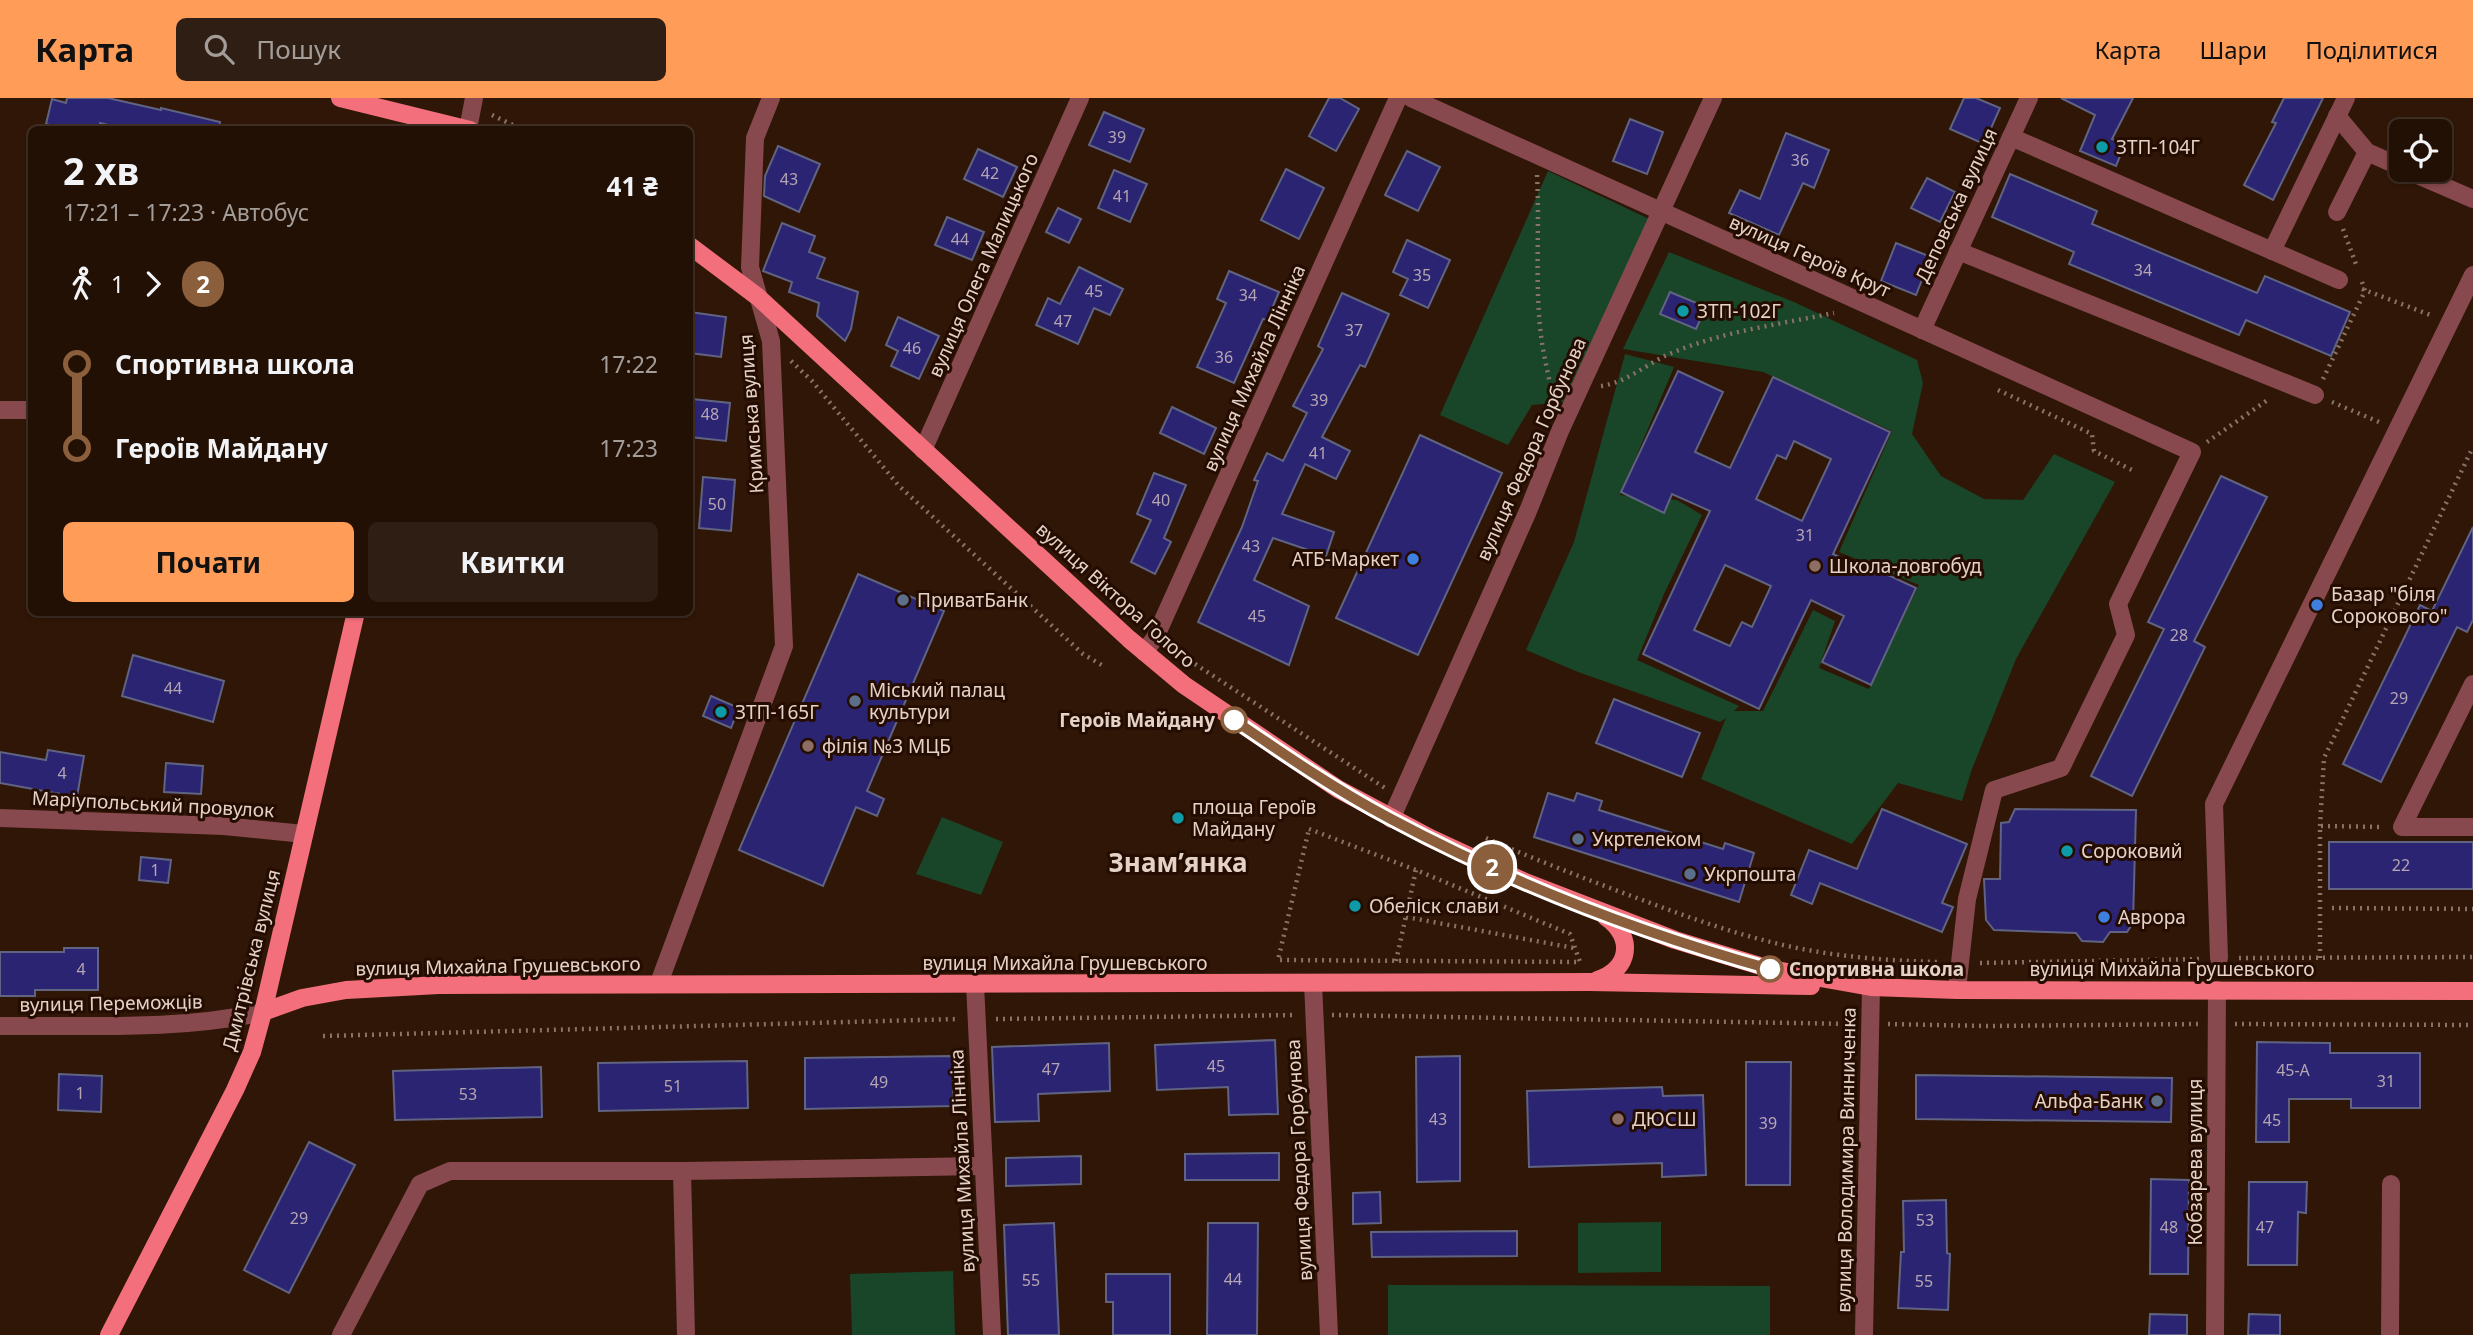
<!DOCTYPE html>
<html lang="uk">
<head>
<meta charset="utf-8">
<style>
  :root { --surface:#231004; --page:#2f1e13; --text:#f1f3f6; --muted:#a39d9a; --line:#403026; --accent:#fe9c58 }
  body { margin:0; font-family:"Noto Sans",sans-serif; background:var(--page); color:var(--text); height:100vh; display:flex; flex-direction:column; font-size:26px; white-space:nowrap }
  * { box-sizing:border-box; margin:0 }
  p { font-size:23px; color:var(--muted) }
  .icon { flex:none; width:38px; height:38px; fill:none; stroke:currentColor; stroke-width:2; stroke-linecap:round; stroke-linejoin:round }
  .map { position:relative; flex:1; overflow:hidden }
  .drawer { position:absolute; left:28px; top:28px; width:665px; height:490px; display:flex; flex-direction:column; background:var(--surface); border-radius:10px; box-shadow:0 2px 5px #0004,0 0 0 2px var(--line) }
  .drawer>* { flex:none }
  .badge { padding:0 14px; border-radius:23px; font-size:24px; line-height:46px }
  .buttons { position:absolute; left:2389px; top:21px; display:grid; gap:14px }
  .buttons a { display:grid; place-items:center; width:63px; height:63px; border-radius:10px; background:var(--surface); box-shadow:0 2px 5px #0004,0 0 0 2px var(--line); font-size:35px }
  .map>.badge { position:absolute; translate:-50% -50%; box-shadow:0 0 0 4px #fff }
  .legs { display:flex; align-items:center; gap:10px; height:77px; padding:0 35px; font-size:23px }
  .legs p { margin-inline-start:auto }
  .headline { display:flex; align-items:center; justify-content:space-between; height:119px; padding:0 35px }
  h1 { font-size:38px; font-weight:700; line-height:52px }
  .button { display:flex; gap:14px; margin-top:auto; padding:14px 35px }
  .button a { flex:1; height:80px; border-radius:10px; background:var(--accent); color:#111; font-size:28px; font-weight:700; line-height:80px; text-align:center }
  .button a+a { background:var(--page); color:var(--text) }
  ul { padding:0 35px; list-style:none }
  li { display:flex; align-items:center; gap:24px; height:84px; font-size:26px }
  li i { display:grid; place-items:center; width:10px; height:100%; margin:0 9px; background:currentColor }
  li i::after { content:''; width:18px; height:18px; margin:-9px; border:5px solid; border-radius:50%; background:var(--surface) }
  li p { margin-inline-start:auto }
  li:first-child i { background:linear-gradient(#0000 50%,currentColor 0) }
  li:last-child i { background:linear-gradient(currentColor 50%,#0000 0) }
  header { display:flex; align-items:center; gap:42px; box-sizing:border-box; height:98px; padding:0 35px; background:var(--accent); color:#111 }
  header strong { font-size:33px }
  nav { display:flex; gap:38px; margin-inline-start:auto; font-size:24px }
  .search { width:490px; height:63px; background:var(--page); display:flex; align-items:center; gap:18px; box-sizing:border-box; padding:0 24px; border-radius:10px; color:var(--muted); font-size:26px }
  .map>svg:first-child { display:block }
  .green { fill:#194628 }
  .building { fill:#2b2472; stroke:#606381; stroke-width:2; fill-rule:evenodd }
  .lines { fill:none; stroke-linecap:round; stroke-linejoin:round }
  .path { stroke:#887366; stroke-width:4.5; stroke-dasharray:2 5; stroke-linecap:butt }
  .minor { stroke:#87494d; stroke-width:18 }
  .major { stroke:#f26f7b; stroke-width:18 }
  .line-1-casing { stroke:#fff; stroke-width:16 }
  .line-1 { stroke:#8b5e3c; stroke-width:10 }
  .culture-dot { fill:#0f9aa8; stroke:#250c00; stroke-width:2.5 }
  .shop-dot { fill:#3f7fe0; stroke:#250c00; stroke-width:2.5 }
  .education-dot { fill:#8d6e63; stroke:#250c00; stroke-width:2.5 }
  .service-dot { fill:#5c6f8a; stroke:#250c00; stroke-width:2.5 }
  .stop-1-dot { fill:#fff; stroke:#8b5e3c; stroke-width:3.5 }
  .labels { text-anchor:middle; stroke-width:6; stroke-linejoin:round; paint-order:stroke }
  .number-label { font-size:16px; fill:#b6a6b2 }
  .poi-label { font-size:19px; fill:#e4d2c8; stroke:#250c00; text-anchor:start }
  .street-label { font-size:19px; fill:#e4d2c8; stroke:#250c00 }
  .stop-label { font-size:19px; font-weight:bold; fill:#e4d2c8; stroke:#250c00; text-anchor:end }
  .district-label { font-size:26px; font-weight:bold; fill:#e4d2c8; stroke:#250c00 }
</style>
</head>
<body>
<header>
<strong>Карта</strong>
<div class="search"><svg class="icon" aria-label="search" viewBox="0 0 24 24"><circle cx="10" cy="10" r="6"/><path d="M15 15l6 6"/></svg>Пошук</div>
<nav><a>Карта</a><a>Шари</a><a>Поділитися</a></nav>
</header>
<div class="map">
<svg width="2473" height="1237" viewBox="0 0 2473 1237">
  <rect width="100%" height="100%" fill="#2f1606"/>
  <g class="green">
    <polygon points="1548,73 1649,121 1567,304 1532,307 1508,347 1440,317"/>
    <polygon points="1669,154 1794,204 1917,262 1923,285 1912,336 1941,378 1984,401 2023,402 2054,356 2115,384 2016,561 1972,671 1962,703 1898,685 1852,746 1701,681 1726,620 1720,624 1578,574 1526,552 1574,444 1625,256 1674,269 1620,397 1677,402 1702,417 1664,496 1637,562 1739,608 1734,613 1763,613 1813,512 1835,523 1819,570 1869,591 1919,487 1839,454 1892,333 1763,274 1623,251"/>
    <polygon points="942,719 1003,744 981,797 916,776"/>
    <polygon points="1661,1124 1661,1174 1578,1175 1578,1125"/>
    <polygon points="953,1173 955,1237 852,1237 850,1176"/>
    <polygon points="1388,1187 1770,1188 1770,1237 1388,1237"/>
  </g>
  <g class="building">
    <polygon points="67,0 108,0 161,12 161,10 220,24 219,32 128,32 100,25 99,32 70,32 46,26 52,1 66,5"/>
    <polygon points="1329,0 1340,0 1359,11 1336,53 1309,38"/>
    <polygon points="1964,0 1976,0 2000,10 1984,46 1950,31"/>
    <polygon points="2061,0 2133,0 2112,41 2125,46 2116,68 2080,53 2095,17"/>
    <polygon points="2284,0 2323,0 2273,102 2244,87 2276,25 2272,24"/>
    <polygon points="1104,14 1144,31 1130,64 1089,47"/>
    <polygon points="1630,21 1663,34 1647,76 1613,63"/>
    <polygon points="1786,35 1829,52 1814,90 1803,85 1779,137 1729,115 1740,92 1760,101"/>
    <polygon points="778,48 820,66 799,114 764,98 765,78"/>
    <polygon points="978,51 1017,69 1003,99 964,81"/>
    <polygon points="1407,53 1440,69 1418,113 1385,97"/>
    <polygon points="1286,71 1324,90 1299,141 1261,122"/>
    <polygon points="1114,72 1147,86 1130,124 1098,110"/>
    <polygon points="2010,76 2097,113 2092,126 2257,195 2265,178 2350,214 2331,258 2246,222 2239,237 2069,166 2074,154 1992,119"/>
    <polygon points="1927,80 1955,94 1940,124 1911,110"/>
    <polygon points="1058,110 1081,121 1069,145 1046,134"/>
    <polygon points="947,119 984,134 972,162 935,147"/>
    <polygon points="782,125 815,138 809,154 825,160 817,180 858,194 851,231 845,243 817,218 819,205 789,194 792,184 763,173"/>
    <polygon points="1407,142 1450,162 1428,210 1400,197 1408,181 1393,174"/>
    <polygon points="1896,145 1931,159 1916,197 1881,183"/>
    <polygon points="1079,169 1123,191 1110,217 1094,210 1078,246 1036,227 1048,200 1060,206"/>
    <polygon points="1229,173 1279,194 1267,222 1263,221 1234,285 1197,269 1226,205 1217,201"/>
    <polygon points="1670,194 1706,209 1696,231 1660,216"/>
    <polygon points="1342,195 1389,216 1365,269 1360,267 1322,339 1350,353 1336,381 1305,366 1282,416 1334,434 1326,458 1273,440 1254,482 1309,508 1289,567 1198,524 1242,429 1258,383 1254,382 1267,355 1283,363 1307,315 1293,308 1323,251 1318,248"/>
    <polygon points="690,214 726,219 721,259 690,255"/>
    <polygon points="898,219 939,238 919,281 891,268 898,253 886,247"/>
    <path d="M1678 273 1723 294 1695 354 1730 370 1773 279 1890 334 1833 456 1869 473 1871 469 1916 490 1871 587 1822 564 1844 518 1811 502 1759 611 1643 556 1710 413 1672 396 1664 415 1621 394ZM1794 343 1831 361 1802 423 1756 401 1777 357 1786 361ZM1725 467 1771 488 1752 529 1742 524 1730 548 1694 532Z"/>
    <polygon points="692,301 730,305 726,343 690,339"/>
    <polygon points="1172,309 1216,330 1204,356 1160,335"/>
    <polygon points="1420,337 1502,375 1418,557 1336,520"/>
    <polygon points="1154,375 1186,387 1164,440 1171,444 1155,476 1131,464 1151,422 1137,416"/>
    <polygon points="2221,378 2267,399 2194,543 2205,549 2132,698 2091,678 2164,531 2148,524"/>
    <polygon points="703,379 735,382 731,433 699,430"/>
    <polygon points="2473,429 2473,522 2467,534 2457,529 2381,684 2343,666 2420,507 2432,513"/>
    <polygon points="858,476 944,513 867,693 884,701 877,718 856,709 823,788 739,752"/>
    <polygon points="133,557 224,583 213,624 122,598"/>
    <polygon points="711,598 739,610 731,630 703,618"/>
    <polygon points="1614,601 1700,635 1682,679 1596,645"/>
    <polygon points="48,652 84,658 77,699 0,685 0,654 46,662"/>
    <polygon points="166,665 203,668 201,696 164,694"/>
    <polygon points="1548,695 1574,703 1577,695 1602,703 1599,712 1723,751 1725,745 1754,755 1739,804 1534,739"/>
    <polygon points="1882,711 1967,746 1942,805 1953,809 1942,834 1820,785 1812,806 1791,797 1809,752 1857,771"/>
    <polygon points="2015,711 2136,712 2133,825 2127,834 2110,834 2103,844 2082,843 2076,835 1994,832 1986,822 1984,781 2000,781 2001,725 2009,724"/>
    <rect x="2329" y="744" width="144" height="47"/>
    <polygon points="141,759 171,762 168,785 139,782"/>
    <polygon points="64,850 98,850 98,892 35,892 35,898 0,898 0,854 64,854"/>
    <polygon points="1275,942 1278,1016 1229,1017 1228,989 1157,992 1155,947"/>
    <polygon points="2257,944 2330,945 2330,955 2420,955 2420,1010 2351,1010 2351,1001 2289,1001 2289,1044 2256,1044"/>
    <polygon points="1109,945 1110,993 1038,996 1039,1023 995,1024 992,949"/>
    <polygon points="953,958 953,1008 805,1011 805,960"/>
    <polygon points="1460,958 1460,1083 1417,1084 1416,959"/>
    <polygon points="747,963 748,1010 599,1013 598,965"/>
    <polygon points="1746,964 1791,964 1790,1087 1746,1087"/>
    <polygon points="541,969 542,1019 395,1022 393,973"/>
    <polygon points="59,976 102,978 101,1014 58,1012"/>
    <polygon points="1916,977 2172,980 2171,1024 1916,1021"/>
    <polygon points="1662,989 1663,998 1703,997 1706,1077 1662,1079 1662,1065 1529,1069 1527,993"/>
    <polygon points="309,1044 355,1067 289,1195 244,1172"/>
    <polygon points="1279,1055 1279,1082 1185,1082 1185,1056"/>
    <polygon points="1081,1058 1081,1086 1006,1088 1006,1060"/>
    <polygon points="2151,1081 2189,1082 2188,1176 2150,1176"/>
    <polygon points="2249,1084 2307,1084 2306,1115 2298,1114 2297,1167 2248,1167"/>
    <polygon points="1380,1094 1381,1125 1353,1126 1353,1095"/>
    <polygon points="1946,1102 1947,1155 1950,1156 1948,1212 1898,1210 1901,1154 1904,1154 1903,1103"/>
    <polygon points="1054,1125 1059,1237 1008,1237 1004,1127"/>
    <polygon points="1208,1125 1258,1125 1257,1237 1207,1237"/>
    <polygon points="1517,1133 1517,1158 1372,1159 1371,1134"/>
    <polygon points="1106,1176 1170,1176 1170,1237 1113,1237 1113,1204 1106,1204"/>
    <polygon points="2150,1216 2187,1217 2187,1237 2149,1237"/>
    <polygon points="2249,1216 2280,1217 2280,1237 2248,1237"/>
  </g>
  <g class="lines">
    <g class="path">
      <polyline points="492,17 523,32"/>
      <path d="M1537 77C1540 133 1534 190 1542 245 1545 263 1549 281 1553 298"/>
      <polyline points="2343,131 2357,169"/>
      <polyline points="2362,191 2433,218"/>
      <polyline points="791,263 812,283 899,388 1083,556 1105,569"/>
      <polyline points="2323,281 2365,193 2361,181"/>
      <path d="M1601 288C1629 284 1648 264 1674 254 1725 233 1781 226 1834 215"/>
      <polyline points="1998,292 2092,336 2094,353 2136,374"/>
      <polyline points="2332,304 2379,324"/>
      <polyline points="2207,344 2269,301"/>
      <polyline points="1195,566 1385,690"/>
      <polyline points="2320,728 2324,660 2473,349"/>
      <polygon points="1309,731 1416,772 1570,836 1580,864 1278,862"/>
      <path d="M1486 740C1538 763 1591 783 1645 803 1693 821 1741 838 1792 849 1841 859 1890 863 1940 864"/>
      <polyline points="2332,810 2473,811"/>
      <polyline points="1406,819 1574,850"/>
      <polyline points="2239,860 2473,859"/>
      <polyline points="2320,860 2320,728 2384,729"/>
      <polyline points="1396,863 1416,772"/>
      <polyline points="1980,865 2199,861"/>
      <polyline points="1332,917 1852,926"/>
      <polyline points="996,921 1295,917"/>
      <polyline points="1888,926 1987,928 2198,926"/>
      <polyline points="2235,926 2473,927"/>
      <polyline points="323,938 959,921"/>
    </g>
    <g class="minor">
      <polyline points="1411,0 2192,354 2118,506 2126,537 2061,670 1994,692 1967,801 1957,892"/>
      <polyline points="2337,18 2367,54 2401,69"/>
      <polyline points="468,31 474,0"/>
      <polyline points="2011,39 2339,182 2316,172"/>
      <polyline points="2406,72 2473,101"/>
      <polyline points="2337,114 2367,54"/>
      <polyline points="1958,153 2315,297"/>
      <polyline points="2272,153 2346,0"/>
      <polyline points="1922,232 2029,0"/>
      <polyline points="0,312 32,312"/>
      <polyline points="923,352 1080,0"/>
      <polyline points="1144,554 1155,540 1398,0"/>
      <polyline points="2473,586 2402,729 2473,729"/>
      <polyline points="0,720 224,728 304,736"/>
      <polyline points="1391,721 1528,413 1560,333 1713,0"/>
      <polyline points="2219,860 2214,706 2473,177"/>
      <polyline points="659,885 784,548 771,243 750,169 755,40 771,0"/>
      <polyline points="1313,885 1329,1237"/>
      <polyline points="975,886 992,1237"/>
      <path d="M0 928C87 927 177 933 263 914"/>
      <polyline points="682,1073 686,1237"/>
      <polyline points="341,1237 420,1086 450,1073 682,1073 982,1068"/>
      <polyline points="1864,1237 1871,889"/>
      <polyline points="2215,1237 2217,892"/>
      <polyline points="2390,1237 2391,1086"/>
    </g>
    <g class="major">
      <polyline points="340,0 470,32"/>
      <polyline points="690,148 758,199 1129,541 1184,587 1338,691 1430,740 1525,784 1675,842 1770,871 1871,889 1957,892 2473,893"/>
      <path d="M1597 882C1630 872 1635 839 1606 819"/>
      <polyline points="263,914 302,900 346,892 439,887 1589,884 1811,888"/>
      <polyline points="109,1237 235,992 252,954 263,914 356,514"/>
    </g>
  </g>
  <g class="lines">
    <defs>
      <path id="line-1" d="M1234 622C1285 657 1336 692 1391 721 1511 785 1640 835 1770 871"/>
    </defs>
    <use href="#line-1" class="line-1-casing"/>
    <use href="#line-1" class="line-1"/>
  </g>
  <g class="culture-dot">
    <circle cx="2102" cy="49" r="7"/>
    <circle cx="1683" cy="213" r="7"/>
    <circle cx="721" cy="614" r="7"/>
    <circle cx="1178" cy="720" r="7"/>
    <circle cx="2067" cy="753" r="7"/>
    <circle cx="1355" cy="808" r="7"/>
  </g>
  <g class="shop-dot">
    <circle cx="1413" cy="461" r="7"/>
    <circle cx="2317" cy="507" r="7"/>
    <circle cx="2104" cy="819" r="7"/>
  </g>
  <g class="education-dot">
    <circle cx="1815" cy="468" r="7"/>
    <circle cx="808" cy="648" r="7"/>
    <circle cx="1618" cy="1021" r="7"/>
  </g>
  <g class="service-dot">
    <circle cx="903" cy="502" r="7"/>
    <circle cx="855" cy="603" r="7"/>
    <circle cx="1578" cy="741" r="7"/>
    <circle cx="1690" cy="776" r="7"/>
    <circle cx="2157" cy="1003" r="7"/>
  </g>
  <g class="stop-1-dot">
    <circle cx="1234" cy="622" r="12"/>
    <circle cx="1770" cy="871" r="12"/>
  </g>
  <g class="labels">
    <g class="number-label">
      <text x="1117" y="45">39</text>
      <text x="1800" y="68">36</text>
      <text x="990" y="81">42</text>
      <text x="789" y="87">43</text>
      <text x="1122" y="104">41</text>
      <text x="960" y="147">44</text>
      <text x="2143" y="178">34</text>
      <text x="1422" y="183">35</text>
      <text x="1094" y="199">45</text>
      <text x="1248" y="203">34</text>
      <text x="1063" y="229">47</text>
      <text x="1354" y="238">37</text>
      <text x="912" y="256">46</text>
      <text x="1224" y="265">36</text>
      <text x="1319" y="308">39</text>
      <text x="710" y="322">48</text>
      <text x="1318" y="361">41</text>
      <text x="1161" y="408">40</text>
      <text x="717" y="412">50</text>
      <text x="1805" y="443">31</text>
      <text x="1251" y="454">43</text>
      <text x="1257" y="524">45</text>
      <text x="2179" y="543">28</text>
      <text x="173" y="596">44</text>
      <text x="2399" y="606">29</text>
      <text x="62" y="681">4</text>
      <text x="2401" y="773">22</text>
      <text x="155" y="778">1</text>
      <text x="81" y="877">4</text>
      <text x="1216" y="974">45</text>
      <text x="1051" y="977">47</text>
      <text x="2293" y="978">45-А</text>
      <text x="2386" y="989">31</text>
      <text x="879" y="990">49</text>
      <text x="673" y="994">51</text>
      <text x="80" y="1001">1</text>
      <text x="468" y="1002">53</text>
      <text x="1438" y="1027">43</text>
      <text x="2272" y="1028">45</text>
      <text x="1768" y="1031">39</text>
      <text x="299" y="1126">29</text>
      <text x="1925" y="1128">53</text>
      <text x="2169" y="1135">48</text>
      <text x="2265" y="1135">47</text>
      <text x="1233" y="1187">44</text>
      <text x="1031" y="1188">55</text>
      <text x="1924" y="1189">55</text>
    </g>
    <g class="poi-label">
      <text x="2116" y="56">ЗТП-104Г</text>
      <text x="1697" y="220">ЗТП-102Г</text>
      <text x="1399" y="468" text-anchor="end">АТБ-Маркет</text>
      <text x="1829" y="475">Школа-довгобуд</text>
      <text x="2331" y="503">Базар "біля<tspan x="2331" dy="22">Сорокового"</tspan></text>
      <text x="917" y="509">ПриватБанк</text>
      <text x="869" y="599">Міський палац<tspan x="869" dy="22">культури</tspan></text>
      <text x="735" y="621">ЗТП-165Г</text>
      <text x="822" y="655">філія №3 МЦБ</text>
      <text x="1192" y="716">площа Героїв<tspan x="1192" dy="22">Майдану</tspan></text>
      <text x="1592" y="748">Укртелеком</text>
      <text x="2081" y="760">Сороковий</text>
      <text x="1704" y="783">Укрпошта</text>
      <text x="1369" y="815">Обеліск слави</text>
      <text x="2118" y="826">Аврора</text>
      <text x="2143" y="1010" text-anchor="end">Альфа-Банк</text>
      <text x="1632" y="1028">ДЮСШ</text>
    </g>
    <g class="street-label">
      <text transform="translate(1956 107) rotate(-65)" y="7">Деповська вулиця</text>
      <text transform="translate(1810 158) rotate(24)" y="7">вулиця Героїв Крут</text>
      <text transform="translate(983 167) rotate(-66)" y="7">вулиця Олега Малицького</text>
      <text transform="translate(1254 270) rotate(-66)" y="7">вулиця Михайла Лінніка</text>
      <text transform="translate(751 316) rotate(-94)" y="7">Кримська вулиця</text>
      <text transform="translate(1531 351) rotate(-66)" y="7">вулиця Федора Горбунова</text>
      <text transform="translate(1116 497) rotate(42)" y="7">вулиця Віктора Голого</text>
      <text transform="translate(153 706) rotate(3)" y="7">Маріупольський провулок</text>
      <text transform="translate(251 862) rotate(-76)" y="7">Дмитрівська вулиця</text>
      <text x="1065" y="872">вулиця Михайла Грушевського</text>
      <text transform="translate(498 868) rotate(-1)" y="7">вулиця Михайла Грушевського</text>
      <text x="2172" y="878">вулиця Михайла Грушевського</text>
      <text transform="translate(111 905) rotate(-1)" y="7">вулиця Переможців</text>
      <text transform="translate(1299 1062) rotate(-93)" y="7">вулиця Федора Горбунова</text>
      <text transform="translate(1846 1062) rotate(-89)" y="7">вулиця Володимира Винниченка</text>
      <text transform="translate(962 1063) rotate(-93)" y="7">вулиця Михайла Лінніка</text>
      <text transform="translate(2195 1064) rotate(-90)" y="7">Кобзарева вулиця</text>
    </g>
    <g class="stop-label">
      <text x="1215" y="629">Героїв Майдану</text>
      <text x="1789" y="878" text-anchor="start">Спортивна школа</text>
    </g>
    <g class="district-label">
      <text x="1178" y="774">Знам’янка</text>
    </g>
  </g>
</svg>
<div class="buttons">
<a><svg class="icon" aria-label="locate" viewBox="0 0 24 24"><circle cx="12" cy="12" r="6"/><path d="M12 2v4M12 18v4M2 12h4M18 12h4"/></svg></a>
</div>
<b class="badge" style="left:1492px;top:769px;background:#8b5e3c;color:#fff">2</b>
<section class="drawer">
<div class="headline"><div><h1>2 хв</h1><p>17:21 – 17:23 · Автобус</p></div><b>41 ₴</b></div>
<div class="legs"><svg class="icon" aria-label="walk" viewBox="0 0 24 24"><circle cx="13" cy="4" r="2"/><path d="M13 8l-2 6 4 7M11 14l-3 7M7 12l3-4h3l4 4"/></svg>1<svg class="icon" aria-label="forward" viewBox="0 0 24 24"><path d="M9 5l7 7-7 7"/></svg><b class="badge" style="background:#8b5e3c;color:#fff">2</b></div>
<ul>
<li><i style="color:#8b5e3c"></i><b>Спортивна школа</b><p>17:22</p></li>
<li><i style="color:#8b5e3c"></i><b>Героїв Майдану</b><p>17:23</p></li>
</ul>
<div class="button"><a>Почати</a><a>Квитки</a></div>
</section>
</div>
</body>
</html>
